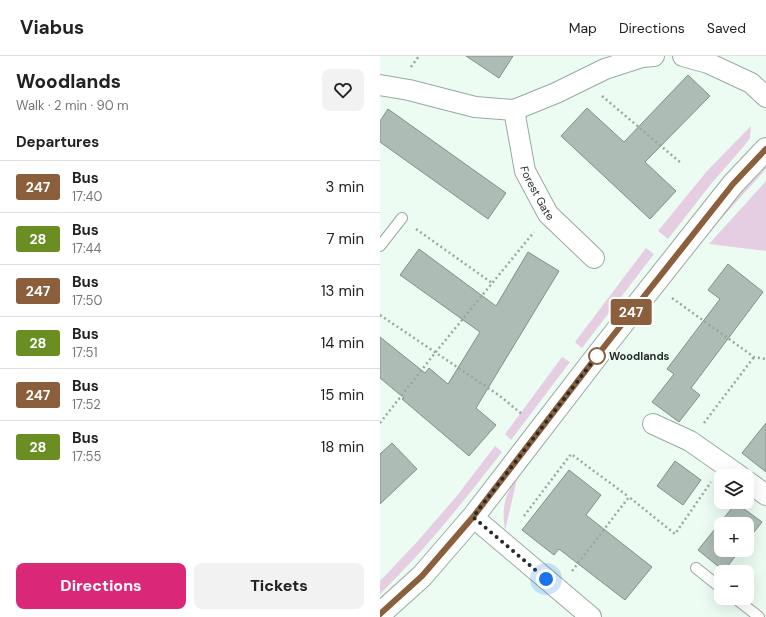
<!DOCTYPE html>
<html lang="en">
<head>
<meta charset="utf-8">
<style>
  :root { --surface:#fff; --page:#f2f2f2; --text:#222; --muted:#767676; --line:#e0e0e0; --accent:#db2777 }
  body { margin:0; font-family:"DM Sans",sans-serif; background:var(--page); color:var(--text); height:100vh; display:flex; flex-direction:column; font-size:15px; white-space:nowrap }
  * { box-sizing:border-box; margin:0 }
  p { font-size:13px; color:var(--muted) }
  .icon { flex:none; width:22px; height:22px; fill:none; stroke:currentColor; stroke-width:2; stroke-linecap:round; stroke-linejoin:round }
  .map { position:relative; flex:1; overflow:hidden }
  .side { display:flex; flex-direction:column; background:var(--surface); width:380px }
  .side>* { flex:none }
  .badge { padding:0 8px; border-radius:3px; font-size:14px; line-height:26px }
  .fabs { position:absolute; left:334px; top:413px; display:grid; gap:8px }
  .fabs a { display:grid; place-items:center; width:40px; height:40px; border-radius:8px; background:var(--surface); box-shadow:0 4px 16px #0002; font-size:20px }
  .you { position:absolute; width:20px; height:20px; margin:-10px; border:3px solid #fff; border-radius:50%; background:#1a73e8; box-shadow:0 0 0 6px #1a73e833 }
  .map>.badge { position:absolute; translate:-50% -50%; box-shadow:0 0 0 2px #fff }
  h2 { padding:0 16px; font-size:15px; line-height:36px }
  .round { display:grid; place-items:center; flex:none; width:42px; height:42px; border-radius:8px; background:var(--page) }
  .overview { display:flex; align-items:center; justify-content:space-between; height:68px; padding:0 16px }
  h1 { font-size:19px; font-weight:800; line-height:30px }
  .button { display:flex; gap:8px; margin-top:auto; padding:8px 16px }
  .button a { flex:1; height:46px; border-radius:8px; background:var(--accent); color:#fff; font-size:16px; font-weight:800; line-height:46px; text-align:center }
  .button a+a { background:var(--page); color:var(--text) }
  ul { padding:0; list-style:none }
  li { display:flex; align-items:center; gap:12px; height:52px; padding:0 16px; border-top:1px solid var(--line) }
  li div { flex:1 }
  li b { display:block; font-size:15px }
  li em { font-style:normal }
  li .badge { min-width:44px; font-weight:700; text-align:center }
  header { display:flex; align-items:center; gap:24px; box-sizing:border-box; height:56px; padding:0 20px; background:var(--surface); border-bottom:1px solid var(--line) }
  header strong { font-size:19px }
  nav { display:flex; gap:22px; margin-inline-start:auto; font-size:14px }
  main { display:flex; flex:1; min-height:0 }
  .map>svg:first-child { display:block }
  .green { fill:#e6cee2 }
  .building { fill:#adbcb4; stroke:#829088 }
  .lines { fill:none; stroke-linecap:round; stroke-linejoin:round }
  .lane-casing { stroke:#9aa9a1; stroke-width:12 }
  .street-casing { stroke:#9aa9a1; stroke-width:22 }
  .secondary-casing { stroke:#9aa9a1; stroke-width:24 }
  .path { stroke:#9ba7a0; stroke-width:2.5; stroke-dasharray:2 3; stroke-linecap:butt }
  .lane { stroke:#fff; stroke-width:10 }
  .street { stroke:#fff; stroke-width:20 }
  .secondary { stroke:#fff; stroke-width:22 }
  .line-casing { stroke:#fff; stroke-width:9 }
  .line { stroke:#8b5e3c; stroke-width:6 }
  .walk { stroke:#252b28; stroke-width:4; stroke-dasharray:0 7.2 }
  .stop-dot { fill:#fff; stroke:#8b5e3c; stroke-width:2 }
  .labels { text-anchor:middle; stroke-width:4; stroke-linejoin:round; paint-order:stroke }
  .street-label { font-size:11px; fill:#252b28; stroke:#ecfcf3 }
  .stop-label { font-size:11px; font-weight:bold; fill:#252b28; stroke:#ecfcf3; text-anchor:start }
</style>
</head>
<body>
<header>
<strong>Viabus</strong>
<nav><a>Map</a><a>Directions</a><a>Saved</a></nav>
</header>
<main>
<section class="side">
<div class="overview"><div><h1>Woodlands</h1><p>Walk · 2 min · 90 m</p></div><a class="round"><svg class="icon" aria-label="heart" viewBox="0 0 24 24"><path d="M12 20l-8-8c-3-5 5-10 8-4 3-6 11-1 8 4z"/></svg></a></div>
<h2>Departures</h2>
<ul>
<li><span class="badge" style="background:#8b5e3c;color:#fff">247</span><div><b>Bus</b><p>17:40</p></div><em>3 min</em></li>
<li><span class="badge" style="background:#6b8e23;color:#fff">28</span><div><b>Bus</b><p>17:44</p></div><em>7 min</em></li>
<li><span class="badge" style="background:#8b5e3c;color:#fff">247</span><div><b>Bus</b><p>17:50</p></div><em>13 min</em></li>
<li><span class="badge" style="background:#6b8e23;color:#fff">28</span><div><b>Bus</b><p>17:51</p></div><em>14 min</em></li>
<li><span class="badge" style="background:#8b5e3c;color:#fff">247</span><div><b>Bus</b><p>17:52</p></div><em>15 min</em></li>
<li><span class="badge" style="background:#6b8e23;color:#fff">28</span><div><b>Bus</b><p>17:55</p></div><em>18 min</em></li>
</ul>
<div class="button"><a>Directions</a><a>Tickets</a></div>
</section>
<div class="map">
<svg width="386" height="561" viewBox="0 0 386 561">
  <rect width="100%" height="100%" fill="#ecfcf3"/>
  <g class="green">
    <polygon points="371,70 370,82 364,90 331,128 288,183 278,175 327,115"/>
    <polygon points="386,107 386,113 339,165 312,198 309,195 350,147"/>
    <polygon points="386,125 386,195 329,188"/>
    <polygon points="266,192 274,198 202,292 195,286"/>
    <polygon points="182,301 190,306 131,384 125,378"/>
    <path d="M115 390 122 396C84 445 45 494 0 538V525L36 487 76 441Z"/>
    <path d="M137 423 125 475C122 453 123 441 137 423Z"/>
  </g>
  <g class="building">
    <polygon points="86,0 133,0 119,22"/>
    <polygon points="308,19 330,40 265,106 296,135 270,163 181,80 207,52 244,86"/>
    <polygon points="8,53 126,137 108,163 0,86 0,65"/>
    <polygon points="39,193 116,250 148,196 179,215 96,352 116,369 89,400 22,343 24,342 0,322 0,281 45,317 49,312 68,328 100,276 20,219"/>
    <polygon points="348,208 383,236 311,332 320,339 299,366 272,346 294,318 287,313 340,243 328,234"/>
    <polygon points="386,367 386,416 362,397"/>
    <polygon points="12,387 37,413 0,448 0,398"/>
    <polygon points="295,405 321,424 303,449 277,430"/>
    <polygon points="189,414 221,439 206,459 272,511 245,544 179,493 174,499 142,474"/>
    <polygon points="356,447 382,466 367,485 367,468 341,468 341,494 360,494 344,515 318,494"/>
  </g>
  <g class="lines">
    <defs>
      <g id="lane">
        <polyline points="0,190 22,162"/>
        <polyline points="316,512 341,532"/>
        <polyline points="355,542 379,561"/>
      </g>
      <g id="street">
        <polyline points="303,0 328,7 371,27 386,41"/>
        <polyline points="0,29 29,34 95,51 134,54 176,37 225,13 262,1 274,0"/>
        <path id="s1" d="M134 54 145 115 168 158 214 202"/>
        <polyline points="273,368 310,385 360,420"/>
        <polyline points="367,425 386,439"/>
        <polyline points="93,461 211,561"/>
      </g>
      <polyline id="secondary" points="0,558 42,520 93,461 220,296 353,128 386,93"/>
    </defs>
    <use href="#lane" class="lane-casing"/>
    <use href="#street" class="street-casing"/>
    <use href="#secondary" class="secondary-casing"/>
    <g class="path">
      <polyline points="31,11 39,0"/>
      <polyline points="222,40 301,107"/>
      <polyline points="36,173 112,227"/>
      <polyline points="292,242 374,301 386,303"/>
      <polyline points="0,259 120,340 143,359"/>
      <polyline points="0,367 55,297 154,176"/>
      <polyline points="324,367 374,301"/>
      <polyline points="144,460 191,398 249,441"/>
      <polyline points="192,515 249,441 295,478 331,426"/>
    </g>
    <use href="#lane" class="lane"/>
    <use href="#street" class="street"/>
    <use href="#secondary" class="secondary"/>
  </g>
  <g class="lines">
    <defs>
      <polyline id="line" points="0,558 42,520 93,461 220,296 353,128 386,93"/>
    </defs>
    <use href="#line" class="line-casing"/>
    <use href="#line" class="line"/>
    <polyline class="walk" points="166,523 93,461 220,296 217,300"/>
  </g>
  <circle class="stop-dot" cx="217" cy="300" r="8"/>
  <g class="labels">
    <g class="street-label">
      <text dy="4" stroke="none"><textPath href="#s1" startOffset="87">Forest Gate</textPath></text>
    </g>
    <g class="stop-label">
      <text x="229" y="304">Woodlands</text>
    </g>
  </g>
</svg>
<div class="fabs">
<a><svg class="icon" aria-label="layers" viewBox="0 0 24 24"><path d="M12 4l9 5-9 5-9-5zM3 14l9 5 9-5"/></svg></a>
<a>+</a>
<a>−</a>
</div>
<div class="you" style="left:166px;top:523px"></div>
<b class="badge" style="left:251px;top:256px;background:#8b5e3c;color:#fff">247</b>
</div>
</main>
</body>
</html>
